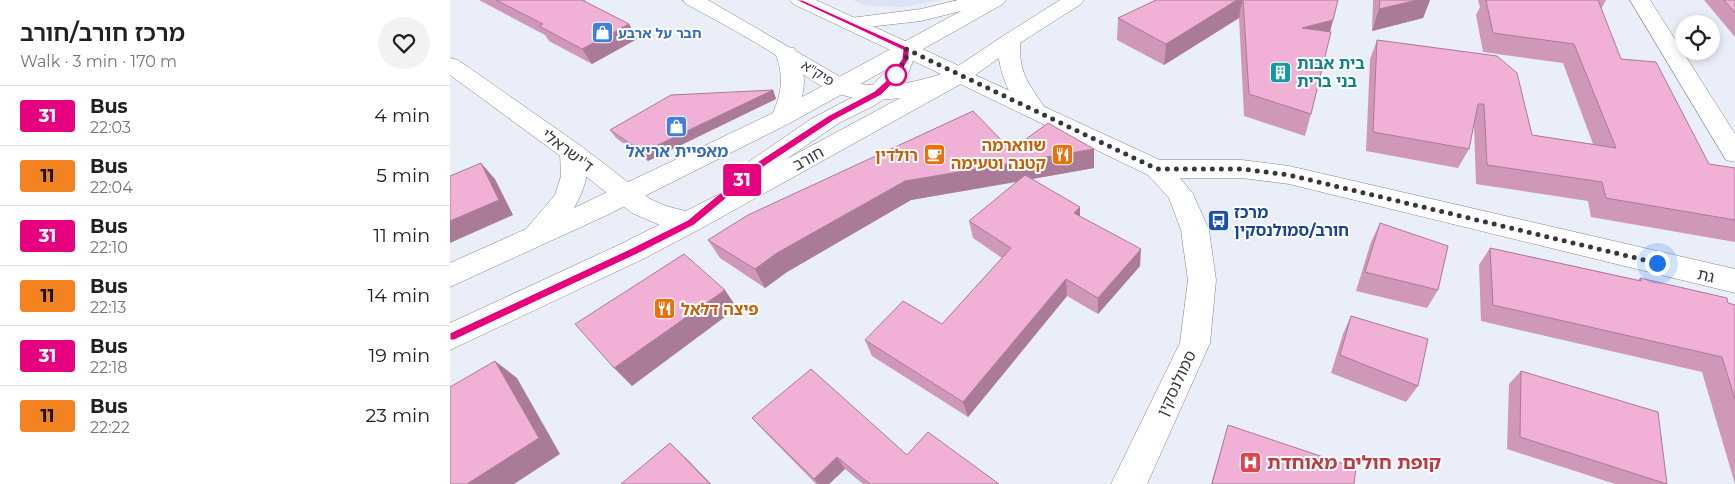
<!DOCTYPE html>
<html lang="en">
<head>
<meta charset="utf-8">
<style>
  :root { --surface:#fff; --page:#f2f2f2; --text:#202124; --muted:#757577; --line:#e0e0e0 }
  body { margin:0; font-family:Montserrat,"Noto Sans Hebrew",sans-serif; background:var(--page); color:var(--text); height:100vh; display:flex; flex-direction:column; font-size:19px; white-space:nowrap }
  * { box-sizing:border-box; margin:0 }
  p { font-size:16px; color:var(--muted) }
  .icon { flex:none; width:28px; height:28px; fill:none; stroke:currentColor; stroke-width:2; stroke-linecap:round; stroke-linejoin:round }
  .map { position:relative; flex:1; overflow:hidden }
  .sheet { display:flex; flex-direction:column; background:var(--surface); width:450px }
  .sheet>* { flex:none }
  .badge { padding:0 10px; border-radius:4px; font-size:18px; line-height:32px }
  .controls { position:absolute; left:1225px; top:15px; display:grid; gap:10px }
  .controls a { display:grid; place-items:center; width:45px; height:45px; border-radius:50%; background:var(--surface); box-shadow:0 2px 8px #0003; font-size:25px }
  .you { position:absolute; width:25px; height:25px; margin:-12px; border:4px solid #fff; border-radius:50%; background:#1a73e8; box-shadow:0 0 0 8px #1a73e833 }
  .map>.badge { position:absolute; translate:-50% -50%; box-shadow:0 0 0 2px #fff }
  .round { display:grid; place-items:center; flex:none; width:52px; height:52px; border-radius:26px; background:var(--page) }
  .overview { display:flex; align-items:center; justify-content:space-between; height:85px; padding:0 20px }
  h1 { font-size:24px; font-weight:600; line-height:38px }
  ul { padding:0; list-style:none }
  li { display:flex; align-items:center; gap:15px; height:60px; padding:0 20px; border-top:1px solid var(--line) }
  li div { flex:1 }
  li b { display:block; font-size:19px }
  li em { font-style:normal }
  li .badge { min-width:55px; font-weight:700; text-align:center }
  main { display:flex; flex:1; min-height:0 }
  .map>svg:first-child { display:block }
  .built { fill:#dde3f5 }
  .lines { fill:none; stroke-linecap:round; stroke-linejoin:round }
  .street-casing { stroke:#80848e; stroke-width:1 }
  .secondary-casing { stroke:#80848e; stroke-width:1 }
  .primary-casing { stroke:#80848e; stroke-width:1 }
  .street { fill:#fff; fill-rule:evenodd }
  .secondary { fill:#fff; fill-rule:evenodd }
  .primary { fill:#fff; fill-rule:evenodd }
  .wall { fill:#cf97b8 }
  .shaded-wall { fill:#a97b96 }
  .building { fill:#f1b0d6; stroke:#a97b96 }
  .line { fill:#e6007e; stroke:#fff }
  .walk { stroke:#35373b; stroke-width:5; stroke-dasharray:0 9 }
  .stop-dot { fill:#fff; stroke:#e6007e; stroke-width:2.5 }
  .labels { text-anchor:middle; stroke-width:4; stroke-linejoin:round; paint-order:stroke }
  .far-shop-label { font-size:14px; font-weight:bold; fill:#366cbe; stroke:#fff; text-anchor:start }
  .far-street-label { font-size:14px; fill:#35373b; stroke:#fff }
  .culture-label { font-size:16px; font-weight:bold; fill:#0d838f; stroke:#fff; text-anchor:start }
  .food-label { font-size:16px; font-weight:bold; fill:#c56008; stroke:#fff; text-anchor:end }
  .street-label { font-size:16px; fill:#35373b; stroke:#fff }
  .shop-label { font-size:16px; font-weight:bold; fill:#366cbe; stroke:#fff }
  .transit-label { font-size:16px; font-weight:bold; fill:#164399; stroke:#fff; text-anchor:start }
  .near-health-label { font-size:19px; font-weight:bold; fill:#be3a42; stroke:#fff; text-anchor:start }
</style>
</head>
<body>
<main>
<section class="sheet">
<div class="overview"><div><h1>מרכז חורב/חורב</h1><p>Walk · 3 min · 170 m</p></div><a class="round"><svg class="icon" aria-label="heart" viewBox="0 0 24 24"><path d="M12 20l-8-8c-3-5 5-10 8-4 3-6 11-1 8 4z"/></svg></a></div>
<ul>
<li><span class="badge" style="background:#e6007e;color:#fff">31</span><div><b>Bus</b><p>22:03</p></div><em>4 min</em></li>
<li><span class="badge" style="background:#f58220;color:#111">11</span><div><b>Bus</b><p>22:04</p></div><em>5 min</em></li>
<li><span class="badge" style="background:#e6007e;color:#fff">31</span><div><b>Bus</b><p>22:10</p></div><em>11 min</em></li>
<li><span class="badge" style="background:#f58220;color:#111">11</span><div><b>Bus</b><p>22:13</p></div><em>14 min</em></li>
<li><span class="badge" style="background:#e6007e;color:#fff">31</span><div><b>Bus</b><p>22:18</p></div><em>19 min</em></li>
<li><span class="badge" style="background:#f58220;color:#111">11</span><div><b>Bus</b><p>22:22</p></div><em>23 min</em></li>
</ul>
</section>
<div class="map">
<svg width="1285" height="484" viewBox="0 0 1285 484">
  <rect width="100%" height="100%" fill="#eaeef9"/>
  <polygon class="built" points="402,0 490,0 453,7 418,6"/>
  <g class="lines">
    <defs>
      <g id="street">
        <polygon points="1180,0 1200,0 1285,134 1285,162 1276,160"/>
        <polygon points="0,58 8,60 131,146 200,199 216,206 250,215 254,222 250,229 241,232 210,225 182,213 113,158 0,75"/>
        <polygon points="510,68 710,160 792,160 839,166 1285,269 1285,293 839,184 792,178 730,178 743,194 759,230 766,280 760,343 697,484 661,484 730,343 738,280 731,230 719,198 698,175 502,80 499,75 502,70"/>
      </g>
      <path id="secondary" d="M233 0H258L399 82C430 89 461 84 491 74L343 4 340 0H366L518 70 521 75C514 86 493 89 480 92 445 101 406 105 373 87 358 79 346 68 332 59 301 39 268 21 236 4Z"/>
      <path id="primary" d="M508 0H556L553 4 466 53 458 74 441 94 425 105 389 123 335 160 502 70 553 36 610 0H634L631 4 570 43C569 76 580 85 597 111L593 116C588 118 583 119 578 117 564 109 550 73 549 58L518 80 250 229 193 259 0 350V323L173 243 289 184 283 177 287 171 297 163 361 119 420 88 439 68 340 123 155 216 0 287V263L76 229 105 195 111 176 110 152 113 146 122 144 131 146C143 166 135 189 124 208L323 113C332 93 334 74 325 53L328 48 336 47 344 48C354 63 356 80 352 97L511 11 471 21 400 29 393 27 390 23 393 19 471 9Z"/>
    </defs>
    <use href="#street" class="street-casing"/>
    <use href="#secondary" class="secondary-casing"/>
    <use href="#primary" class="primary-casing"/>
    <use href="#street" class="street"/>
    <use href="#secondary" class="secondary"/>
    <use href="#primary" class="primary"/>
  </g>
  <g class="wall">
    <polygon points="29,0 136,0 134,1 179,24 187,39 142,64 99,41 95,35"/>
    <polygon points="706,0 888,0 880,32 861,114 855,136 794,116 789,18 714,65 667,40 668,18"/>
    <polygon points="923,0 980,0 973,18 922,31"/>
    <polygon points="1028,0 1156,0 1151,9 1171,59 1259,164 1285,168 1285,242 1141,217 1138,201 1026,184 1024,125 1019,149 1008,168 916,151 920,59 927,40 1047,56 1082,135 1143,144 1113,63 1033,52 1026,15 1030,7"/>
    <polygon points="1254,0 1285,0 1285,37"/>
    <polygon points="323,90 326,99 198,161 166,138 160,130"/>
    <polygon points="644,149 644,168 582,179 630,216 690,266 648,314 617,296 518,417 422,356 415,340 492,324 552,258 523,238 519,221 567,182 461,200 337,272 315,288 270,258 258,240"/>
    <polygon points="930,223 988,290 977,308 906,291 921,242"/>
    <polygon points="1040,248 1188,280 1190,278 1285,305 1285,484 1252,372 1031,321 1029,265"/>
    <polygon points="901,316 968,386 956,402 881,373 893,334"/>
    <polygon points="1071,371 1217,484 1165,484 1057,449 1059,384"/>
    <polygon points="302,418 457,455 549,484 413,484 395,469 379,484 366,484 313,430"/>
    <polygon points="778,425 904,484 761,484"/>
  </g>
  <g class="shaded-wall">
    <polygon points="787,0 792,0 789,18 714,65 716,44"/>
    <polygon points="968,0 980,0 973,18 922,31 929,9"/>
    <polygon points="883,20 877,42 852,28"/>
    <polygon points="179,24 187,39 142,64 132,49"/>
    <polygon points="323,90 326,99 198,161 193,152"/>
    <polygon points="644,149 644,168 461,200 337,272 315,288 305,269 327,253 455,181"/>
    <polygon points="31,163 45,179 63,215 0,243 0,221"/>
    <polygon points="630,207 630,224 624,213"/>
    <polygon points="691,249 690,266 648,314 648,298"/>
    <polygon points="616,279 617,296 518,417 513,402"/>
    <polygon points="275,290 287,308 182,386 164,368"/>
    <polygon points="45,361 67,378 110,454 64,484 17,484"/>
    <polygon points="220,443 237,459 261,484 260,484"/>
    <polygon points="387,457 395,469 379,484 368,484 364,479"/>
  </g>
  <g class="building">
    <polygon points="46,0 132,0 179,24 132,49 89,26 93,24"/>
    <polygon points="706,0 787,0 716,44 668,18"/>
    <polygon points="793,0 888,0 883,20 852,28 881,32 861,114 799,94"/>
    <polygon points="930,0 968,0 929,9"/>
    <polygon points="1036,0 1148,0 1171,59 1206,62 1259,164 1285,168 1285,220 1156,198 1152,182 1037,165 1034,104 1028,104 1019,149 923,132 927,40 1047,56 1067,73 1082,135 1166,148 1124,44 1043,33"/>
    <polygon points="1274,0 1285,0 1285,13"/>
    <polygon points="323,90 193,152 160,130 221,95"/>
    <polygon points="523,111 561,150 598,123 644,149 455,181 327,253 305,269 258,240 298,215"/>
    <polygon points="31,163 49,200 0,221 0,176"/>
    <polygon points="575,175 630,207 624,213 691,249 648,298 616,279 513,402 415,340 453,301 492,324 561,248 519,221"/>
    <polygon points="930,223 998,246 988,290 915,272"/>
    <polygon points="1040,248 1191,281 1190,278 1277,298 1278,303 1285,305 1285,399 1272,357 1043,305"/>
    <polygon points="234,254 275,290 164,368 125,324"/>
    <polygon points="901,316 978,339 968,386 890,355"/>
    <polygon points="45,361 89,438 17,484 0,484 0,387"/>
    <polygon points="361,369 457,455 478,432 549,484 420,484 387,457 364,479 302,418"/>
    <polygon points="1071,371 1208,412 1217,484 1070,437"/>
    <polygon points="778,425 906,468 904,484 762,484"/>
    <polygon points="220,443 260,484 171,484"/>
  </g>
  <polygon class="line" points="346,0 352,0 459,48 459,59 444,82 431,95 384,120 316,165 244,225 187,254 4,340 0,340 0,333 180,249 238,220 309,161 378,116 425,91 438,79 452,59 453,50"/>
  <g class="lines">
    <polyline class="walk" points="446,75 441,81 456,59 456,49 707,169 792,169 839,175 1207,263"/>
  </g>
  <defs>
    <symbol id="shop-square" viewBox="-11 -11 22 22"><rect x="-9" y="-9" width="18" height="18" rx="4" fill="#3f7fe0" stroke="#fff"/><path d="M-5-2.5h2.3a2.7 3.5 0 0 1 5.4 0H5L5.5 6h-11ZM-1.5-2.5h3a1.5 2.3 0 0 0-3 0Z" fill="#fff"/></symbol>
    <symbol id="building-square" viewBox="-11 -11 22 22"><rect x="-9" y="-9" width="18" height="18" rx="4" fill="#0f9aa8" stroke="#fff"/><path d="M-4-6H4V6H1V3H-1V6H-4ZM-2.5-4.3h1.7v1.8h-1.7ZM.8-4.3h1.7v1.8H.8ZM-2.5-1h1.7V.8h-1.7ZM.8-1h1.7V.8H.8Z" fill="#fff"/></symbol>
    <symbol id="restaurant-square" viewBox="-11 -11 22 22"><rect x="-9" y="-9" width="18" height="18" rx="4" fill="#e8710a" stroke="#fff"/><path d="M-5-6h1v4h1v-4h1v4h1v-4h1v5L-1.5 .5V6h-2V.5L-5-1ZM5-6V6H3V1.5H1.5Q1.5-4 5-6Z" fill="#fff"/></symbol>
    <symbol id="cafe-square" viewBox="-11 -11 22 22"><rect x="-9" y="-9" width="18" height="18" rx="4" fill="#e8710a" stroke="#fff"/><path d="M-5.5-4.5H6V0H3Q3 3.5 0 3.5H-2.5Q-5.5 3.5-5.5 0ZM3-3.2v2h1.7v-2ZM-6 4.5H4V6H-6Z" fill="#fff"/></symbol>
    <symbol id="bus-square" viewBox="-11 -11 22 22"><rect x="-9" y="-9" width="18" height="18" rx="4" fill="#1a4fb4" stroke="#fff"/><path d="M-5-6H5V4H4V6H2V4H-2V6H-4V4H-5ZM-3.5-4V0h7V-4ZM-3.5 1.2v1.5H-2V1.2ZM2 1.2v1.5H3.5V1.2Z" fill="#fff"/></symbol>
    <symbol id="hospital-square" viewBox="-11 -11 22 22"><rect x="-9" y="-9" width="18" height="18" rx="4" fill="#e0444e" stroke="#fff"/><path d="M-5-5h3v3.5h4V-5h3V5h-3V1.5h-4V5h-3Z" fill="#fff"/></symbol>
  </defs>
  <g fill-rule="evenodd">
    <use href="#shop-square" x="140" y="20" width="25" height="25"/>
    <use href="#building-square" x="818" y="60" width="25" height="25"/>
    <use href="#shop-square" x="214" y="114" width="25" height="25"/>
    <use href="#restaurant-square" x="600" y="142" width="25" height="25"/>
    <use href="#cafe-square" x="472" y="142" width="25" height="25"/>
    <use href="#bus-square" x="756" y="208" width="25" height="25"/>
    <use href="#restaurant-square" x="202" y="296" width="25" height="25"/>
    <use href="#hospital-square" x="788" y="450" width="25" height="25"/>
  </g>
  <circle class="stop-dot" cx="446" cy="75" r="10"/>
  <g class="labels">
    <g class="far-shop-label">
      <text x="168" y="38">חבר על ארבע</text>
    </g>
    <g class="far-street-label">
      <text transform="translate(368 73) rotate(32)" y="5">פיק"א</text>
    </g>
    <g class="culture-label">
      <text x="847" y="69">בית אבות<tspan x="847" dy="18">בני ברית</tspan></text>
    </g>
    <g class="food-label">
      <text x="596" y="151">שווארמה<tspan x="596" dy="18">קטנה וטעימה</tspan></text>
      <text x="468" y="161">רולדין</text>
      <text x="231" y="315" text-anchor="start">פיצה דלאל</text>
    </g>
    <g class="street-label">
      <text transform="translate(118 150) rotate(37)" y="6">ד'ישראלי</text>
      <text transform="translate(358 158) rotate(-29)" y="6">חורב</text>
      <text transform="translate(1256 275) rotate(13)" y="6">גת</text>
      <text transform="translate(726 383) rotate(-65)" y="6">סמולנסקין</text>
    </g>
    <g class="shop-label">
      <text x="227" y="157">מאפיית אריאל</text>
    </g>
    <g class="transit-label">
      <text x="784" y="218">מרכז<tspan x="784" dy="18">חורב/סמולנסקין</tspan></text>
    </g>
    <g class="near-health-label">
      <text x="817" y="469">קופת חולים מאוחדת</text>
    </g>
  </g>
</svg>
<div class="controls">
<a><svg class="icon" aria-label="locate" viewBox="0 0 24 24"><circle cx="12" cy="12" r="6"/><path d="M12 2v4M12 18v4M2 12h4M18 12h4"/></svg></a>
</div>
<div class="you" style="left:1207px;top:263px"></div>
<b class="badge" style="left:292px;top:180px;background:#e6007e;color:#fff">31</b>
</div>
</main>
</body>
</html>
